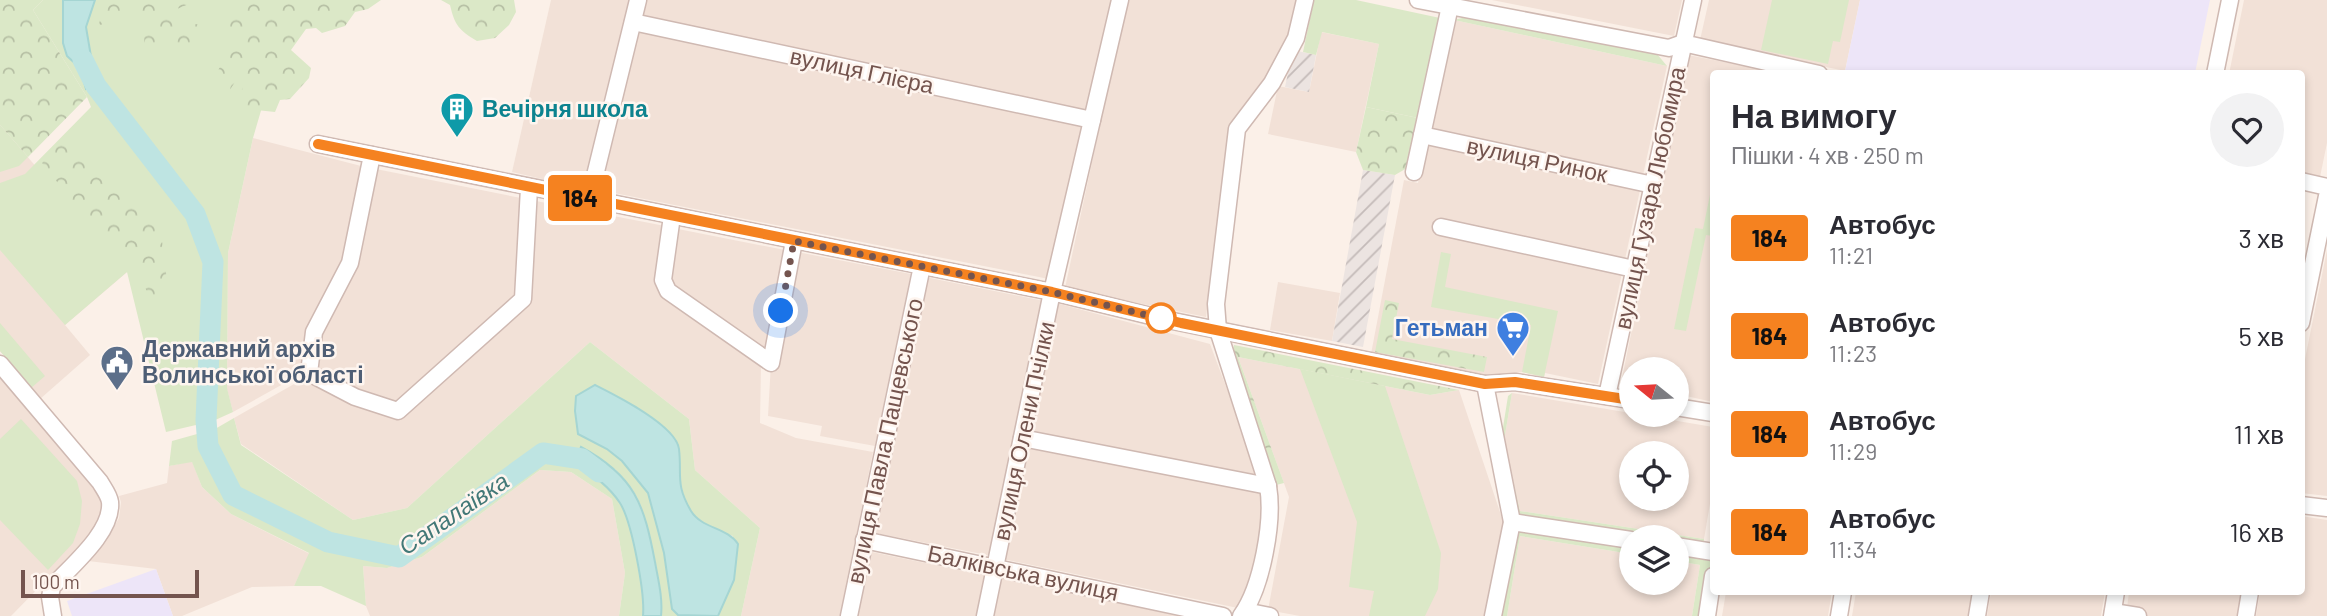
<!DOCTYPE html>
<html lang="uk">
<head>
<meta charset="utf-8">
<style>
  :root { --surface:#fff; --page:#f2f2f3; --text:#2b2b33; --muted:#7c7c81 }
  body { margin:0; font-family:Barlow,sans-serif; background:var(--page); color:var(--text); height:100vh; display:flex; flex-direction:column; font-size:26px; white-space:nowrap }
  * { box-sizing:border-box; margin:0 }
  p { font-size:23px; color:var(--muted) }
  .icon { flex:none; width:38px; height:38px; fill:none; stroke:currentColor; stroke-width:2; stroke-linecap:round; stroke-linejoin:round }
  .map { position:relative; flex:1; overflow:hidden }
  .sheet { position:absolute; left:1710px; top:70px; width:595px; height:525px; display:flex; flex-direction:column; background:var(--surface); border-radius:7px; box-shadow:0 4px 10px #0003 }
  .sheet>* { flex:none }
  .badge { padding:0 14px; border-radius:5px; font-size:24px; line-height:46px }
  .needle { width:46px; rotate:288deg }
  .fabs { position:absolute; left:1619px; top:357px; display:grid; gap:14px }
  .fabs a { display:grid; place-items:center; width:70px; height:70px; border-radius:50%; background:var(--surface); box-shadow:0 4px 10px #0003; font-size:35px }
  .scale { position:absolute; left:21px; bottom:18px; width:178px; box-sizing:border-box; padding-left:7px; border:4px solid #74544e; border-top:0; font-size:19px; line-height:24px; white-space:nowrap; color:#74544e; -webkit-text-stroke:5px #fef5ef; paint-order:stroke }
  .you { position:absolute; width:35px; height:35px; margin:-18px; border:5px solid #fff; border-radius:50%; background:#1a73e8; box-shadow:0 0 0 10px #1a73e833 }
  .map>.badge { position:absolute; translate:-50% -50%; box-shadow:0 0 0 4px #fff }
  .round { display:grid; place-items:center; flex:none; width:74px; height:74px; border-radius:37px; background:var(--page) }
  .overview { display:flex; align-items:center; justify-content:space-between; height:119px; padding:0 21px }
  h1 { font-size:33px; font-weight:700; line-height:52px }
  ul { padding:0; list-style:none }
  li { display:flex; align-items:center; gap:21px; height:98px; padding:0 21px }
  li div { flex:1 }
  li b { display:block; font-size:26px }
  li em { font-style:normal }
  li .badge { min-width:77px; font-weight:700; text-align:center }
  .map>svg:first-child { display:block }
  .residential { fill:#f2e1d7; fill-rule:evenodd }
  .industrial { fill:url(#industrial-furrows) }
  .education { fill:#ede5f8 }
  .green { fill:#dbe8c7 }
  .forest { fill:url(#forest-crowns) }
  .water { fill:#bee4e2; stroke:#a5d5d3; stroke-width:2 }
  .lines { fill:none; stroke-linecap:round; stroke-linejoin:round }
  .river { stroke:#bee4e2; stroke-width:21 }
  .minor-casing { stroke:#cfb9b2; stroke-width:19 }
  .minor { stroke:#fff; stroke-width:16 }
  .line-casing { stroke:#fff; stroke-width:16 }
  .line { stroke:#f58220; stroke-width:10 }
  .walk { stroke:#74544e; stroke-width:7; stroke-dasharray:0 12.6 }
  .stop-dot { fill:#fff; stroke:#f58220; stroke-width:3.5 }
  .labels { text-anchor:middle; stroke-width:5; stroke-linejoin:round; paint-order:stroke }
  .street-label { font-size:23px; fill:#74544e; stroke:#fef5ef }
  .culture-label { font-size:23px; font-weight:bold; fill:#0d838f; stroke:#fef5ef; text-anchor:start }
  .shop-label { font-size:23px; font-weight:bold; fill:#366cbe; stroke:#fef5ef; text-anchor:end }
  .service-label { font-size:23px; font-weight:bold; fill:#4e5e75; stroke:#fef5ef; text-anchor:start }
  .water-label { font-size:24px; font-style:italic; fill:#427877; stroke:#fef5ef }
</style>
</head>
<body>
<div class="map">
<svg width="2327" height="616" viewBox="0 0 2327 616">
  <defs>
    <pattern id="industrial-furrows" width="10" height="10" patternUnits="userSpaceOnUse" patternTransform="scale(1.75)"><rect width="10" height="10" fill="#ece4e1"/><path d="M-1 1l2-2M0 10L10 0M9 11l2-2" fill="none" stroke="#c4bbb9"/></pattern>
    <pattern id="forest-crowns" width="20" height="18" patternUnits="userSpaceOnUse" patternTransform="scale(1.75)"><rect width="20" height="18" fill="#dbe8c7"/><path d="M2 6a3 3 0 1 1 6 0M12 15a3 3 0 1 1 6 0" fill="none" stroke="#b6bfa4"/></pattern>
  </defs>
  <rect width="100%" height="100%" fill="#fbf0e8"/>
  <g class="residential">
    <polygon points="551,0 632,0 590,190 512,172"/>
    <polygon points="645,0 1114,0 1087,116 641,20"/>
    <polygon points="1127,0 1300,0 1292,36 1267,80 1232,128 1206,317 1065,288"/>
    <polygon points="1492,0 1682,0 1674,36"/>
    <polygon points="1709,0 1860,0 1845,71 1700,40"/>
    <polygon points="2244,0 2327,0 2327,143 2320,177 2301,173 2301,74 2229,74"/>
    <polygon points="1454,20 1667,66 1643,175 1430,129"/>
    <polygon points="639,27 1085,123 1049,279 599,190"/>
    <polygon points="1321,32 1379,44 1356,152 1268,134 1278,86 1309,92"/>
    <polygon points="1688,55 1780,73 1713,74 1713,402 1677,394 1676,369 1631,369 1631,385 1621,383"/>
    <polygon points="0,125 127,272 65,325 90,355 40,399 0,351"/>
    <polygon points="253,138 361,166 342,260 306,330 301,374 233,412 227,389 228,253"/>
    <polygon points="1427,144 1640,190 1598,384 1545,373 1544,377 1522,372 1485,377 1371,354 1404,180 1418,183"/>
    <polygon points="376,169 521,198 516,296 396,403 358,391 316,369 321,334"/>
    <polygon points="536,201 665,226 657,280 761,362 760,423 796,438 873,452 840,616 741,616 760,528 695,470 689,419 590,342 407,508 353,520 241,444 234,418 303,379 352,405 400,420 530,303"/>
    <polygon points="678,229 785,250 766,351 673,286 670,279"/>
    <polygon points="2327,250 2327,496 2301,493 2301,379"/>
    <polygon points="792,251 911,274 875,446 820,436 822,426 768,416 771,363"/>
    <polygon points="925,277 1044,301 992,556 871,532"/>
    <polygon points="1278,282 1340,293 1332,341 1270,330"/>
    <polygon points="1056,303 1210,344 1260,477 1029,433"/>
    <polygon points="1238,357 1430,395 1459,390 1504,524 1487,616 1300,616 1268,610 1289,497"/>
    <polygon points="0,377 99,494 102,505 101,516 97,528 11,616 0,616"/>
    <path d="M1512 393 1713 427V486L1704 539 1520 511 1504 441ZM1631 453H1676V499H1631Z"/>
    <polygon points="1026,448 1261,493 1265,515 1253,579 1238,608 1003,559"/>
    <polygon points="192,461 202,487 231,514 310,554 294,586 252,587 182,616 173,616 156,569 88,561 110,534 119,518 121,502 119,496 167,483 169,466"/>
    <polygon points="540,470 571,472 612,499 625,573 619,616 370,616 366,606 363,566 387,568 422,557"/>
    <polygon points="2301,516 2327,520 2327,616 2256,616 2260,592 2301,592"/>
    <polygon points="1520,536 1631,554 1631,583 1676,583 1677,561 1700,565 1692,616 1507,616"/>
    <polygon points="867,551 988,576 979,616 854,616"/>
    <polygon points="999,578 1179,616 991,616"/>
    <polygon points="1726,592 1832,592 1828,616 1722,616"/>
    <polygon points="1856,592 1972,592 1968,616 1852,616"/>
    <polygon points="1991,592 2105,592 2101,616 1987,616"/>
    <polygon points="2129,592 2243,592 2238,616 2126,616"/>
  </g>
  <g class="industrial">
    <polygon points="1293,50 1316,55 1309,92 1285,87"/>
    <polygon points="1363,170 1395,175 1363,347 1332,341"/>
  </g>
  <g class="education">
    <polygon points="1860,0 2210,0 2195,73 1856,74 1845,71"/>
    <polygon points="156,569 173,616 72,616 67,601"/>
  </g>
  <g class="green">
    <polygon points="43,0 367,0 284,32 253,138 228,253 227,388 233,412 213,421 166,432 127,272 65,325 0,250 0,183 25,174 91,107 87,97 33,10"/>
    <polygon points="1314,0 1356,0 1440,18 1418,118 1366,107 1379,44 1322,32 1316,55 1303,52"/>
    <polygon points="1772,0 1849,0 1840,42 1833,41 1828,64 1761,50"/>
    <polygon points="1466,17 1657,54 1667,66 1454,20"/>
    <polygon points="0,125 28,157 19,166 0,172"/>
    <polygon points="1713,180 1713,236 1706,235 1686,331 1674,329 1695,228 1703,229"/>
    <polygon points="1441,252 1451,254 1445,287 1558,311 1544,377 1522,372 1531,325 1431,307"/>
    <polygon points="0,323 45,376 31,388 0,351"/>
    <path d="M590 342 689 419 695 470 760 528 741 616H718L727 597 733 536C725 533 715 531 707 526 680 509 678 476 679 447L578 434 607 449 622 461 648 493 664 553 672 609 678 615 698 616H661C664 590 648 523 638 499 633 488 623 478 615 469L574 464C593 474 608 485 620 503 632 522 645 593 643 616H619L625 573 612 499 571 472 540 470 422 557 387 568 363 566 366 606 321 586H294L309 553 231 514 202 487 192 462 169 466 172 441 215 429 234 418 241 445 353 520 407 508Z"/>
    <polygon points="1300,369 1385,386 1441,553 1438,589 1425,616 1369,616 1374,591 1349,587 1357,522"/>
    <polygon points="1512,393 1504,441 1520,511 1704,539 1703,547 1677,543 1676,537 1638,537 1516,519 1501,440 1508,396"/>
    <polygon points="21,419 77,481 82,501 80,524 73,543 48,570 0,520 0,439"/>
    <polygon points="1516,526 1631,543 1631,554 1520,536 1507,616 1498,616"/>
    <polygon points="1676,550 1712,555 1703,616 1692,616 1700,565 1677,561"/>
  </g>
  <g class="forest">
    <polygon points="0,0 43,0 33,10 87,97 28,157 0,125"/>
    <polygon points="103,0 209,0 211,3 201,8 191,3 177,9 175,16 184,22 201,25 203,36 188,46 144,45 145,28 138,14 126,10 110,23 99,25"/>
    <polygon points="229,0 381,0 368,9 355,12 345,26 322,33 316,28 306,29 291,50 311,68 309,78 290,99 280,100 275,112 236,108 252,58 246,53 239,76 227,94 216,93 213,78 231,50 228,20 253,13 228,3"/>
    <path d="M441 0H514L516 12 509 25 495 38 477 41C459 30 455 26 450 5Z"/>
    <polygon points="1366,107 1418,118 1407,168 1395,175 1363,170 1356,152"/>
    <polygon points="78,143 97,165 146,209 162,241 167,281 163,298 149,296 134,263 117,241 90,223 42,163 59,144"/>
    <polygon points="1385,300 1399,303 1392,339 1487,357 1484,372 1375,352"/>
    <polygon points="1234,345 1459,390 1430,395 1238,357 1284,483 1272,486 1232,356"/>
  </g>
  <g class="water">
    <polygon points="63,0 95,0 86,27 96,86 86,89 80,68 67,56 63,43"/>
    <path d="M595 385C615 395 676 425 679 449 682 475 675 484 691 511 702 529 727 527 738 544L734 580 718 616 678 615 672 609 664 553 648 493 622 461 607 449 578 434 575 411 576 396Z"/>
    <path d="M581 447C635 476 644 504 655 562 658 579 663 598 661 616H643C645 593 632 522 620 503 608 485 593 474 574 464Z"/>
  </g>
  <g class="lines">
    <polyline class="river" points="83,60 96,86 195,214 213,262 206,420 208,446 233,495 328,542 399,557 543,453 582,459 599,472"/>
    <defs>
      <g id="minor">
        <polyline points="1418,0 1669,48 1683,43 1819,74"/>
        <polyline points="633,22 1092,120"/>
        <polyline points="2215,74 2230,0"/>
        <polyline points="1422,135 1653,185"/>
        <polyline points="318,144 1052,292 1163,319 1485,384 1515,382 1631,400"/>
        <polyline points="372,155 350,263 314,332 309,373 355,397 398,411 523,299 529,188"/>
        <polyline points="1414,172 1450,6"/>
        <polyline points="2301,181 2327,187"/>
        <polyline points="589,200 638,0"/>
        <polyline points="672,216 663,280 668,291 771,363 794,241"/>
        <polyline points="1441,227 1634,269"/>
        <polyline points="2301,323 2327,196"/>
        <path d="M0 364 100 482C104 489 109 495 110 502 113 532 71 566 52 587L50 597 53 616"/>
        <polyline points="1485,384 1512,522 1493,616"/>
        <polyline points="1607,396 1693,0"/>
        <polyline points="1676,407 1713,413"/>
        <polyline points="1022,438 1268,486"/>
        <polyline points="2301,505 2327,508"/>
        <polyline points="1512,522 1631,540"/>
        <polyline points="864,540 1223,616"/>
        <polyline points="1676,546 1713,552"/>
        <polyline points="1245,611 1270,616"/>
        <polyline points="2113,612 2138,616"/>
        <polyline points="849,616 922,266"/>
        <polyline points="985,616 1052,292 1120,0"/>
        <path d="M1241 616C1262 587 1274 521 1268 486L1218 330 1216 304 1237 129 1272 83 1296 38 1305 0"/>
        <polyline points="1707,616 1713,576"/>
        <polyline points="1839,616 1843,592"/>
        <polyline points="1977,616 1981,592"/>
        <polyline points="2112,616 2116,592"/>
        <polyline points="2246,616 2250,592"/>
      </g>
    </defs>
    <use href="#minor" class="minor-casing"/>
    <use href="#minor" class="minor"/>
  </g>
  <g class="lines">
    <defs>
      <polyline id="line" points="318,144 1052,292 1181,323 1485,384 1515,382 1631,400"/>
    </defs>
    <use href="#line" class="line-casing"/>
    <use href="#line" class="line"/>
    <polyline class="walk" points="781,311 794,241 1052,292 1163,319 1161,318"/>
  </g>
  <defs>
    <symbol id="building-pin" viewBox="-11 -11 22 30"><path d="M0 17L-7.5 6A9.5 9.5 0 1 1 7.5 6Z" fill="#0f9aa8" stroke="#fef5ef"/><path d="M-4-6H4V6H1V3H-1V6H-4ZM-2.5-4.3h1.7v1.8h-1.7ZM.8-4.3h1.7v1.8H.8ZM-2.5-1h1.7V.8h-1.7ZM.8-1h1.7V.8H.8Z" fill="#fff"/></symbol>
    <symbol id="supermarket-pin" viewBox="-11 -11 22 30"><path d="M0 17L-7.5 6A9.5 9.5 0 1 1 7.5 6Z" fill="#3f7fe0" stroke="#fef5ef"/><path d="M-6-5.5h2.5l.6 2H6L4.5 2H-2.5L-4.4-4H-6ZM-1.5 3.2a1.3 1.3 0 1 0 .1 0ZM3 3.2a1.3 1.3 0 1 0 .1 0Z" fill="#fff"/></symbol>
    <symbol id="civic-pin" viewBox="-11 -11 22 30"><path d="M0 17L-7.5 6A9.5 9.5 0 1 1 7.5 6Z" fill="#5c6f8a" stroke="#fef5ef"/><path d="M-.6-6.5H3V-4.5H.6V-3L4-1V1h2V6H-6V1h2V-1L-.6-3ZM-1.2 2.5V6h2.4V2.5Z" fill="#fff"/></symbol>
  </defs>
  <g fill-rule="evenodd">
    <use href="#building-pin" x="438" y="90" width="38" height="52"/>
    <use href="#supermarket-pin" x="1494" y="309" width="38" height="52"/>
    <use href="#civic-pin" x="98" y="343" width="38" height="52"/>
  </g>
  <circle class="stop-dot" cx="1161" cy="318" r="14"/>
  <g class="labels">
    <g class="street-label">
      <text transform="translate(862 71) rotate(12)" y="8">вулиця Глієра</text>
      <text transform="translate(1537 160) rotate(12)" y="8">вулиця Ринок</text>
      <text transform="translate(1650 198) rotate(-78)" y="8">вулиця Гузара Любомира</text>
      <text transform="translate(1024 431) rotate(-78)" y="8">вулиця Олени Пчілки</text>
      <text transform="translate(885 441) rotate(-78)" y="8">вулиця Павла Пащевського</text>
      <text transform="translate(1023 573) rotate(12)" y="8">Балківська вулиця</text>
    </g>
    <g class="culture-label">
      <text x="482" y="117">Вечірня школа</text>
    </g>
    <g class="shop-label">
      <text x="1488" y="336">Гетьман</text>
    </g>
    <g class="service-label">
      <text x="142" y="357">Державний архів<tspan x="142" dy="26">Волинської області</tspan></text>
    </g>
    <g class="water-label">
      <text transform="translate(454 514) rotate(-34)" y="8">Сапалаївка</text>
    </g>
  </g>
</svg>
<div class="fabs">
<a><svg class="needle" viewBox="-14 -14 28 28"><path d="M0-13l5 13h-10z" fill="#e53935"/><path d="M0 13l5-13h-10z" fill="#7c7c81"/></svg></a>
<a><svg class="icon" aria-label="locate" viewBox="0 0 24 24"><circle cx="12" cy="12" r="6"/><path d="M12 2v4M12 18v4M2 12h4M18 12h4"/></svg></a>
<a><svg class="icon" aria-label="layers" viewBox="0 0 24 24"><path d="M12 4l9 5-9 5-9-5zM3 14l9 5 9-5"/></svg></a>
</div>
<div class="scale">100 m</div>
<div class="you" style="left:781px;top:311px"></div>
<b class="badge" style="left:580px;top:198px;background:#f58220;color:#111">184</b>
<section class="sheet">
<div class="overview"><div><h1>На вимогу</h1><p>Пішки · 4 хв · 250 m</p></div><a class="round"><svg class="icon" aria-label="heart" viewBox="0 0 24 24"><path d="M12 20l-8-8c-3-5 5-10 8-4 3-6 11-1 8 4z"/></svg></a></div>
<ul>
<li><span class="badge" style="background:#f58220;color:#111">184</span><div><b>Автобус</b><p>11:21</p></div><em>3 хв</em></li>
<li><span class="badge" style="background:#f58220;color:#111">184</span><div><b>Автобус</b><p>11:23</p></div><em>5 хв</em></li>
<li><span class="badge" style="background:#f58220;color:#111">184</span><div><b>Автобус</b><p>11:29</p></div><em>11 хв</em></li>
<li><span class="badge" style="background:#f58220;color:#111">184</span><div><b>Автобус</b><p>11:34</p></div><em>16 хв</em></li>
</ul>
</section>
</div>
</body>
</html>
